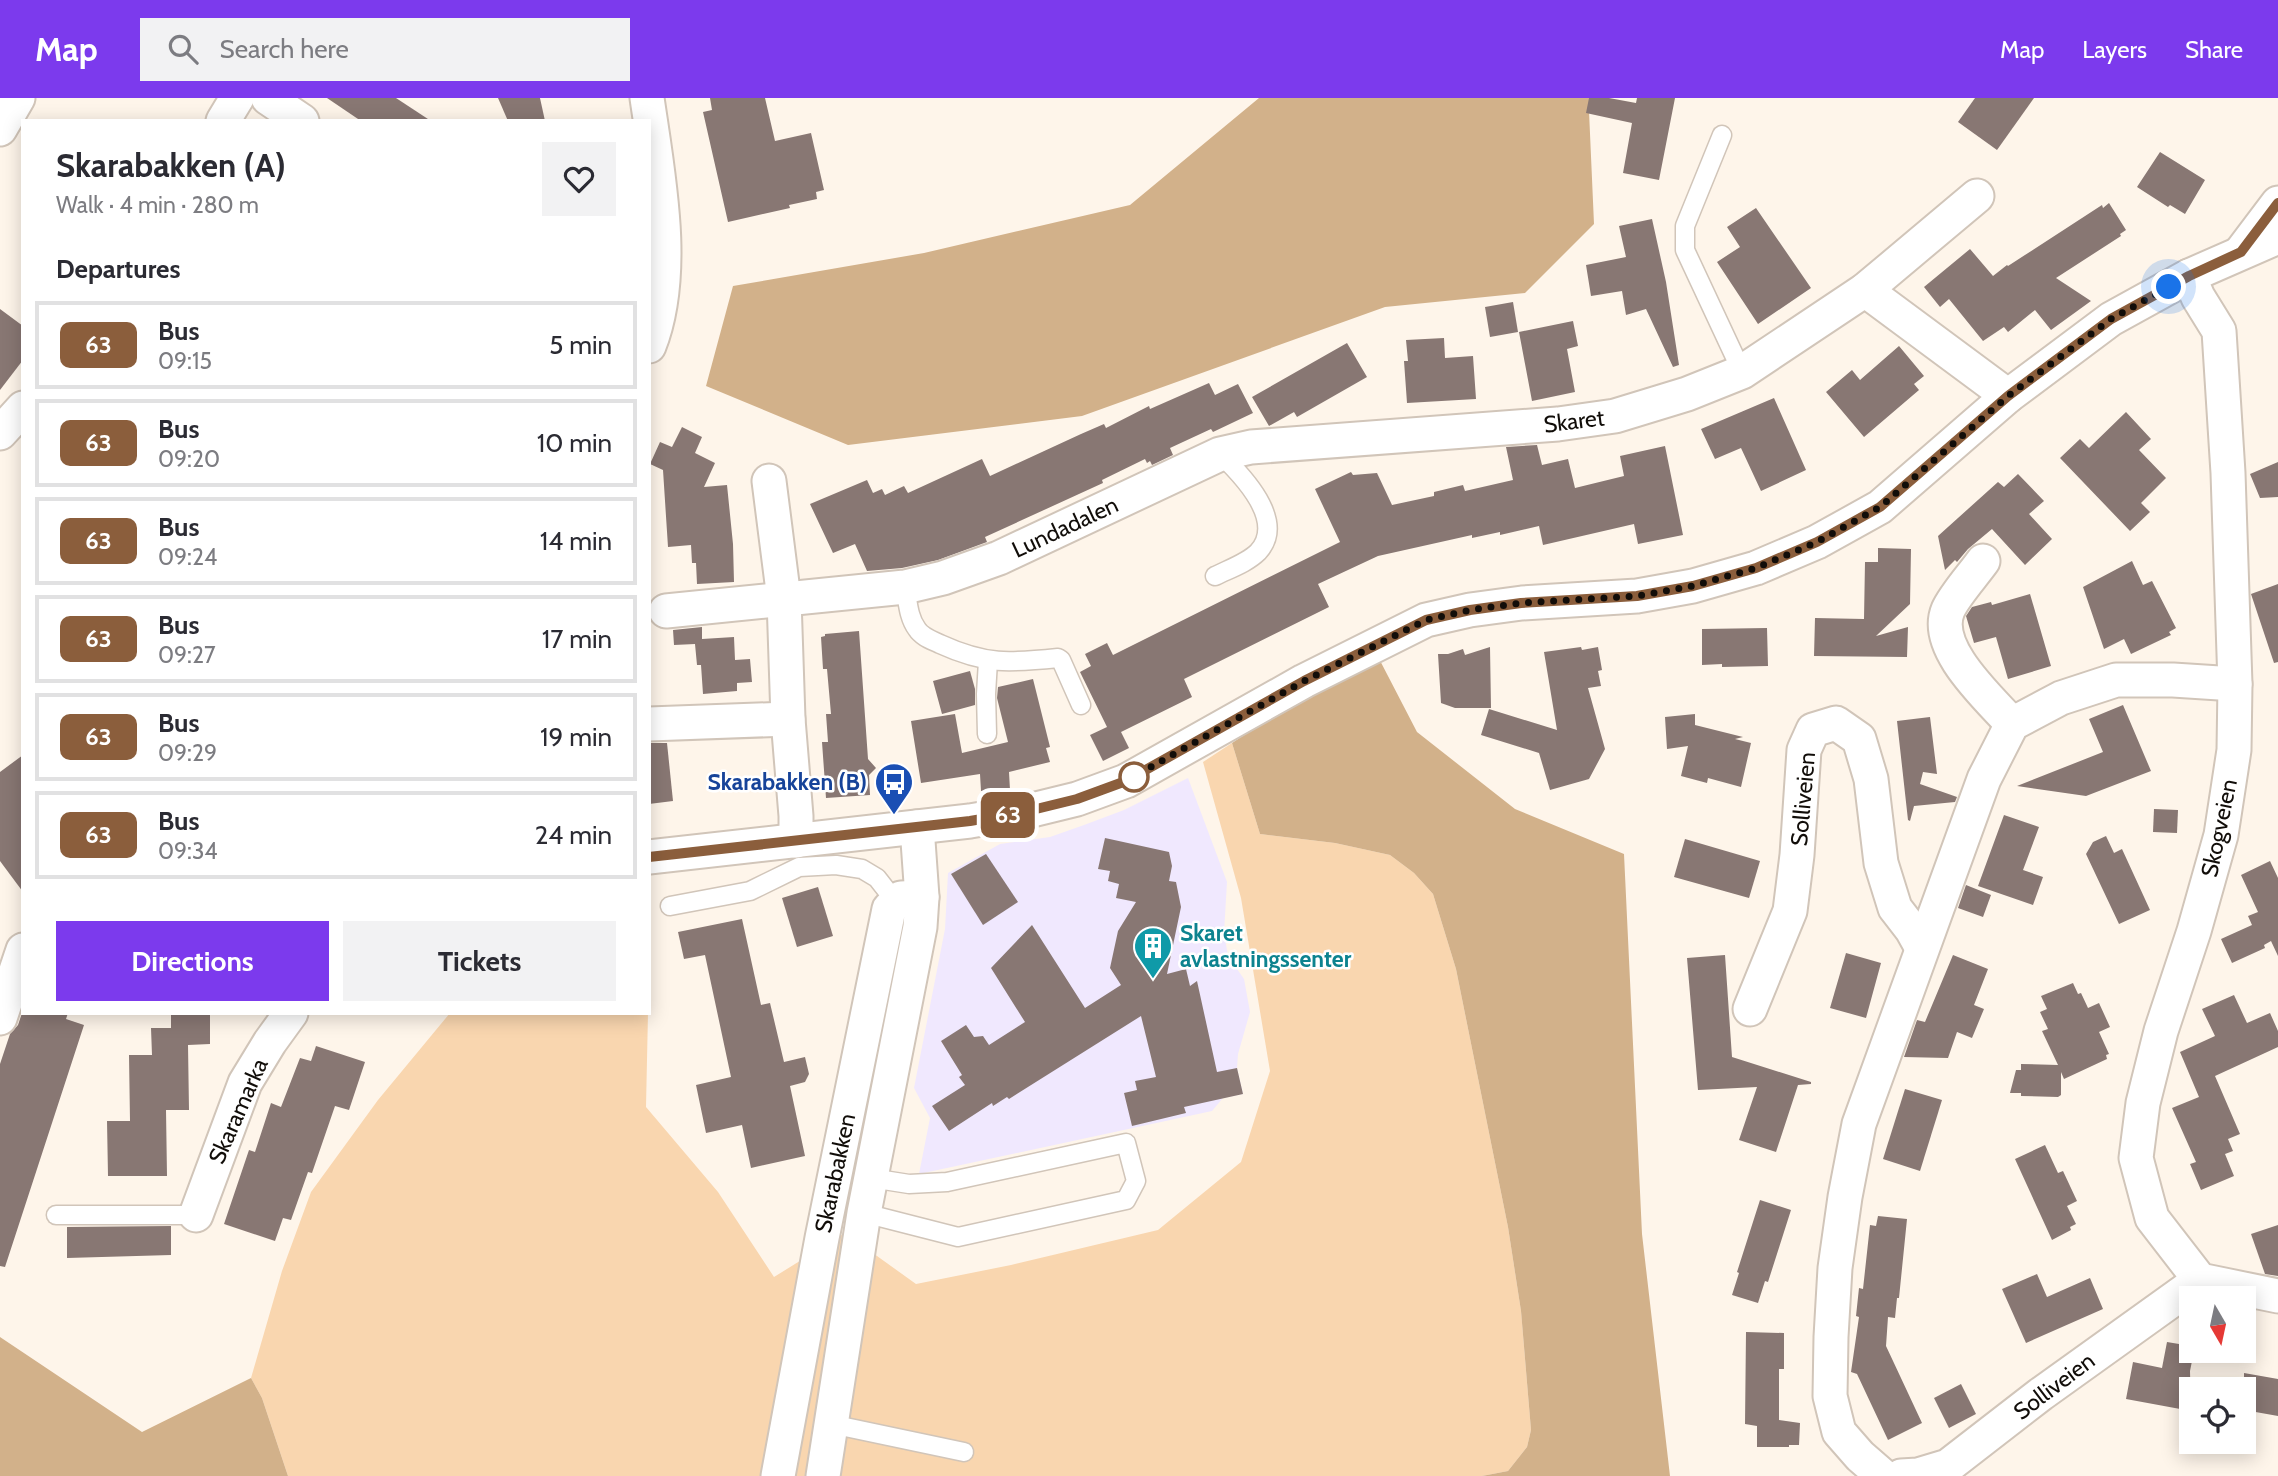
<!DOCTYPE html>
<html lang="en">
<head>
<meta charset="utf-8">
<style>
  :root { --surface:#fff; --page:#f2f2f3; --text:#2b2b33; --muted:#7c7c81; --line:#e1e1e2; --accent:#7c3aed }
  body { margin:0; font-family:Cabin,sans-serif; background:var(--page); color:var(--text); height:100vh; display:flex; flex-direction:column; font-size:26px; white-space:nowrap }
  * { box-sizing:border-box; margin:0 }
  p { font-size:23px; color:var(--muted) }
  .icon { flex:none; width:38px; height:38px; fill:none; stroke:currentColor; stroke-width:2; stroke-linecap:round; stroke-linejoin:round }
  .map { position:relative; flex:1; overflow:hidden }
  .drawer { position:absolute; left:21px; top:21px; width:630px; height:896px; display:flex; flex-direction:column; background:var(--surface); border-radius:0px; box-shadow:0 4px 18px #0003 }
  .drawer>* { flex:none }
  .badge { padding:0 14px; border-radius:10px; font-size:24px; line-height:46px }
  .needle { width:46px; rotate:171deg }
  .tools { position:absolute; left:2179px; top:1188px; display:grid; gap:14px }
  .tools a { display:grid; place-items:center; width:77px; height:77px; border-radius:0px; background:var(--surface); box-shadow:0 4px 18px #0003; font-size:35px }
  .you { position:absolute; width:35px; height:35px; margin:-18px; border:5px solid #fff; border-radius:50%; background:#1a73e8; box-shadow:0 0 0 10px #1a73e833 }
  .map>.badge { position:absolute; translate:-50% -50%; box-shadow:0 0 0 4px #fff }
  h2 { padding:0 35px; font-size:26px; line-height:63px }
  .round { display:grid; place-items:center; flex:none; width:74px; height:74px; border-radius:0px; background:var(--page) }
  .overview { display:flex; align-items:center; justify-content:space-between; height:119px; padding:0 35px }
  h1 { font-size:33px; font-weight:700; line-height:52px }
  .action { display:flex; gap:14px; margin-top:auto; padding:14px 35px }
  .action a { flex:1; height:80px; border-radius:0px; background:var(--accent); color:#fff; font-size:28px; font-weight:700; line-height:80px; text-align:center }
  .action a+a { background:var(--page); color:var(--text) }
  ul { padding:0; list-style:none }
  li { display:flex; align-items:center; gap:21px; height:88px; margin:0 14px 10px; padding:0 21px; border:4px solid var(--line); border-radius:0px }
  li div { flex:1 }
  li b { display:block; font-size:26px }
  li em { font-style:normal }
  li .badge { min-width:77px; font-weight:700; text-align:center }
  header { display:flex; align-items:center; gap:42px; box-sizing:border-box; height:98px; padding:0 35px; background:var(--accent); color:#fff }
  header strong { font-size:33px }
  nav { display:flex; gap:38px; margin-inline-start:auto; font-size:24px }
  .search { width:490px; height:63px; background:var(--page); display:flex; align-items:center; gap:18px; box-sizing:border-box; padding:0 24px; border-radius:0px; color:var(--muted); font-size:26px }
  .map>svg:first-child { display:block }
  .education { fill:#f0e8fe }
  .green { fill:#f9d6af }
  .forest { fill:#d2b18a }
  .building { fill:#887773 }
  .lines { fill:none; stroke-linecap:round; stroke-linejoin:round }
  .lane-casing { stroke:#d1c5b9; stroke-width:21 }
  .street-casing { stroke:#d1c5b9; stroke-width:37 }
  .lane { stroke:#fff; stroke-width:18 }
  .street { stroke:#fff; stroke-width:33 }
  .line-casing { stroke:#fff; stroke-width:16 }
  .line { stroke:#8b5e3c; stroke-width:10 }
  .walk { stroke:#110d09; stroke-width:7; stroke-dasharray:0 12.6 }
  .stop-dot { fill:#fff; stroke:#8b5e3c; stroke-width:3.5 }
  .labels { text-anchor:middle; stroke-width:5; stroke-linejoin:round; paint-order:stroke }
  .street-label { font-size:23px; fill:#110d09; stroke:#fff }
  .transit-label { font-size:23px; font-weight:bold; fill:#164399; stroke:#fff; text-anchor:end }
  .culture-label { font-size:23px; font-weight:bold; fill:#0d838f; stroke:#fff; text-anchor:start }
</style>
</head>
<body>
<header>
<strong>Map</strong>
<div class="search"><svg class="icon" aria-label="search" viewBox="0 0 24 24"><circle cx="10" cy="10" r="6"/><path d="M15 15l6 6"/></svg>Search here</div>
<nav><a>Map</a><a>Layers</a><a>Share</a></nav>
</header>
<div class="map">
<svg width="2278" height="1378" viewBox="0 0 2278 1378">
  <rect width="100%" height="100%" fill="#fef5ea"/>
  <polygon class="education" points="1188,680 1227,784 1224,835 1228,858 1244,881 1250,914 1238,956 1237,970 1243,996 1223,1000 1212,1013 919,1076 930,1020 914,990 945,831 948,775 1000,746 1050,739 1084,727 1124,712"/>
  <polygon class="green" points="1232,645 1260,736 1335,745 1390,757 1414,775 1433,796 1456,871 1508,1129 1521,1213 1531,1332 1527,1349 1508,1373 1482,1378 288,1378 262,1300 251,1280 282,1173 311,1094 378,1002 450,915 648,915 646,1009 718,1094 774,1179 845,1135 916,1186 1011,1167 1158,1132 1241,1064 1270,973 1241,800 1203,664"/>
  <g class="forest">
    <polygon points="1259,0 1593,0 1589,13 1594,126 1525,195 1385,209 1082,318 848,347 706,288 733,188 924,155 1130,107"/>
    <polygon points="1374,551 1417,634 1515,711 1624,756 1642,1136 1670,1378 1482,1378 1508,1373 1527,1349 1531,1332 1521,1213 1508,1129 1456,871 1433,796 1414,775 1390,757 1335,745 1260,736 1232,645"/>
    <polygon points="0,1239 142,1334 251,1280 262,1300 288,1378 0,1378"/>
  </g>
  <g class="building">
    <polygon points="327,0 396,0 431,23 361,23"/>
    <polygon points="498,0 540,0 545,23 508,23"/>
    <polygon points="710,0 765,0 775,43 811,35 824,92 816,94 817,101 789,107 790,110 728,124 703,14 712,12"/>
    <polygon points="1589,0 1609,0 1636,5 1637,0 1675,0 1659,82 1623,75 1632,25 1586,15"/>
    <polygon points="1975,0 2034,0 1997,52 1958,24"/>
    <polygon points="2160,54 2205,82 2185,116 2170,107 2168,109 2137,89"/>
    <polygon points="2109,105 2126,132 2120,136 2121,138 2056,180 2091,203 2051,232 2035,212 2008,234 2004,229 1983,243 1949,201 1940,209 1924,189 1970,151 1993,178 2007,167 2008,168 2102,107 2103,110"/>
    <polygon points="1756,110 1811,190 1758,226 1717,164 1740,149 1727,129"/>
    <polygon points="1652,121 1666,184 1679,267 1673,269 1646,211 1626,217 1622,193 1591,198 1586,167 1626,159 1619,128"/>
    <polygon points="1513,204 1518,234 1490,239 1485,209"/>
    <polygon points="0,211 23,228 23,262 0,292"/>
    <polygon points="1573,223 1578,248 1567,251 1575,294 1532,303 1519,234"/>
    <polygon points="1444,240 1445,260 1473,258 1476,301 1407,305 1404,263 1408,263 1406,242"/>
    <polygon points="1347,245 1367,279 1297,319 1294,314 1269,328 1252,299"/>
    <polygon points="1899,248 1924,278 1914,286 1919,292 1864,339 1826,294 1852,272 1860,282"/>
    <polygon points="1209,285 1215,297 1238,286 1253,315 1213,334 1211,331 1170,350 1173,357 1152,367 1150,363 1147,365 1145,361 1102,382 1103,385 985,439 987,444 938,462 902,470 867,473 855,446 833,455 810,406 867,382 873,395 882,391 885,397 904,388 908,395 982,361 990,378 1081,336 1104,326 1106,330 1149,308 1150,311"/>
    <polygon points="1774,300 1806,372 1761,393 1741,350 1715,361 1701,331"/>
    <polygon points="2126,314 2151,341 2139,352 2166,380 2141,405 2150,414 2130,433 2060,360 2080,341 2089,350"/>
    <polygon points="682,329 702,339 695,355 715,365 704,389 727,387 733,446 734,484 697,486 696,465 692,465 691,447 668,449 663,372 650,366 660,344 672,349"/>
    <polygon points="1537,347 1542,367 1568,361 1575,390 1624,378 1620,358 1665,348 1683,437 1638,446 1634,426 1543,447 1539,428 1500,437 1500,434 1472,440 1472,437 1378,458 1318,486 1329,509 1184,581 1192,599 1121,634 1129,650 1103,663 1090,637 1107,629 1080,574 1091,568 1085,556 1107,545 1113,557 1340,444 1315,391 1351,374 1353,377 1377,375 1392,407 1434,398 1434,394 1463,387 1465,393 1513,382 1506,349"/>
    <polygon points="2278,364 2278,399 2260,400 2250,376"/>
    <polygon points="2018,376 2044,403 2029,416 2052,441 2025,467 1992,431 1968,451 1957,464 1955,462 1945,472 1938,438 1998,384 2004,389"/>
    <polygon points="1878,450 1911,451 1910,506 1876,538 1908,529 1907,559 1814,558 1815,520 1864,521 1865,464 1878,464"/>
    <polygon points="2132,463 2143,487 2152,483 2176,530 2169,534 2171,537 2131,556 2124,541 2104,551 2083,489"/>
    <polygon points="2278,486 2278,564 2274,565 2251,496"/>
    <polygon points="2030,496 2051,568 2008,581 1996,539 1974,545 1966,518 1972,509 1991,504 1992,507"/>
    <polygon points="702,529 702,541 734,539 735,562 750,561 752,584 737,585 737,593 703,596 701,567 697,567 695,546 674,547 673,532"/>
    <polygon points="1767,530 1768,568 1722,569 1722,566 1702,567 1702,531"/>
    <polygon points="859,533 868,661 876,670 869,677 870,697 826,700 822,644 828,644 826,616 831,616 827,571 823,571 821,539 825,538 825,536"/>
    <polygon points="1490,549 1491,610 1455,610 1441,605 1438,556 1448,556 1463,551 1465,557"/>
    <polygon points="1581,549 1582,552 1598,549 1602,572 1598,573 1601,588 1588,590 1605,651 1589,681 1550,692 1539,655 1481,637 1489,611 1557,632 1544,554"/>
    <polygon points="970,573 975,591 975,607 942,616 933,583"/>
    <polygon points="1033,581 1050,649 1046,650 1050,664 1009,674 1010,692 981,693 980,676 921,685 911,623 955,616 962,655 1008,644 997,600 998,589"/>
    <polygon points="2123,607 2151,673 2086,698 2017,688 2103,654 2089,621"/>
    <polygon points="1695,616 1695,627 1743,639 1735,641 1751,645 1741,689 1708,680 1707,685 1681,678 1688,648 1667,651 1665,619"/>
    <polygon points="1930,619 1937,676 1923,674 1920,686 1957,699 1955,704 1914,708 1910,723 1908,722 1897,623"/>
    <polygon points="649,645 667,645 673,703 649,706"/>
    <polygon points="23,657 23,794 0,763 0,674"/>
    <polygon points="2154,711 2178,712 2177,735 2153,734"/>
    <polygon points="2004,717 2039,729 2023,772 2043,779 2033,807 1978,788"/>
    <polygon points="2106,738 2114,755 2122,751 2150,812 2119,826 2086,756 2093,744"/>
    <polygon points="1105,740 1169,754 1172,768 1169,783 1176,784 1181,809 1167,876 1186,871 1190,888 1197,883 1217,974 1237,970 1243,996 1184,1009 1186,1015 1132,1028 1124,995 1137,992 1135,983 1156,979 1141,918 1009,1001 1007,999 993,1008 992,1005 949,1033 932,1008 965,987 959,979 962,977 941,943 966,927 974,939 983,938 989,947 1025,924 991,870 1032,827 1085,910 1121,887 1110,870 1118,833 1136,804 1116,800 1119,786 1108,783 1110,773 1098,771"/>
    <polygon points="1685,741 1760,763 1749,800 1674,779"/>
    <polygon points="986,756 1018,804 983,827 951,776"/>
    <polygon points="2270,763 2278,780 2278,858 2271,843 2264,847 2265,850 2232,865 2221,841 2252,827 2248,818 2258,814 2241,777"/>
    <polygon points="1966,787 1991,797 1983,819 1958,810"/>
    <polygon points="818,789 833,838 797,849 782,800"/>
    <polygon points="742,821 761,907 770,905 784,964 805,959 809,976 805,984 790,988 805,1058 751,1070 742,1027 706,1035 696,987 731,979 705,857 684,861 678,834"/>
    <polygon points="1846,855 1881,865 1866,920 1830,910"/>
    <polygon points="1725,857 1732,959 1811,984 1811,986 1798,987 1776,1054 1739,1042 1757,989 1698,992 1687,860"/>
    <polygon points="1953,857 1988,871 1974,907 1984,911 1972,940 1957,934 1948,960 1904,959 1917,922 1925,924"/>
    <polygon points="2073,885 2078,896 2081,895 2088,910 2099,905 2110,929 2099,934 2109,956 2106,957 2107,961 2064,981 2061,974 2061,997 2058,999 2021,998 2021,995 2010,995 2016,972 2021,972 2021,966 2058,967 2042,933 2048,931 2040,914 2047,911 2041,898"/>
    <polygon points="2234,897 2247,925 2270,915 2278,933 2278,949 2215,978 2240,1036 2228,1041 2233,1053 2225,1056 2234,1078 2201,1092 2190,1066 2196,1064 2172,1010 2199,999 2180,954 2215,938 2202,911"/>
    <polygon points="22,915 68,915 66,921 84,927 5,1169 0,1168 0,966 10,936 18,927"/>
    <polygon points="171,915 210,915 210,946 188,947 189,1012 166,1012 167,1078 108,1078 107,1023 130,1023 129,957 152,957 151,930 171,930"/>
    <polygon points="316,948 365,964 349,1012 335,1008 312,1075 308,1074 291,1122 283,1120 275,1143 224,1126 249,1052 255,1054 271,1005 281,1009 300,960 311,963"/>
    <polygon points="1905,991 1942,1002 1920,1073 1883,1061"/>
    <polygon points="2045,1047 2058,1075 2063,1073 2077,1103 2067,1108 2076,1126 2070,1129 2071,1132 2052,1142 2015,1061"/>
    <polygon points="1760,1102 1791,1112 1768,1184 1765,1183 1758,1205 1732,1197 1739,1175 1737,1174"/>
    <polygon points="1878,1118 1907,1121 1899,1200 1897,1200 1895,1220 1888,1219 1886,1248 1922,1325 1888,1342 1857,1276 1851,1274 1859,1219 1856,1218 1859,1190 1863,1191 1870,1127 1876,1128"/>
    <polygon points="2278,1127 2278,1178 2265,1176 2251,1136"/>
    <polygon points="171,1128 171,1157 67,1160 67,1129"/>
    <polygon points="2037,1176 2047,1199 2090,1180 2103,1211 2026,1245 2002,1191"/>
    <polygon points="1746,1234 1784,1235 1784,1271 1779,1271 1779,1322 1800,1325 1799,1347 1789,1347 1789,1349 1757,1349 1757,1328 1745,1326"/>
    <polygon points="2167,1244 2191,1248 2191,1253 2194,1253 2190,1273 2191,1313 2126,1301 2133,1264 2162,1270"/>
    <polygon points="2244,1275 2278,1281 2278,1318 2250,1313 2251,1305 2244,1304"/>
    <polygon points="1961,1286 1976,1316 1949,1330 1934,1300"/>
  </g>
  <g class="lines">
    <defs>
      <g id="lane">
        <polyline points="1722,37 1685,128 1685,152 1742,274"/>
        <path d="M1215 478C1229 471 1247 465 1258 454 1287 423 1242 377 1220 356"/>
        <path d="M905 489C908 503 908 519 917 531 922 539 932 542 940 546 986 567 1009 565 1058 560L1061 562 1081 607"/>
        <polyline points="987,636 986,596 988,563"/>
        <polyline points="670,808 750,793 799,769 836,767 862,771 877,780 895,803"/>
        <polyline points="864,1115 958,1139 1126,1102 1136,1083 1126,1045 947,1084 909,1086 871,1080"/>
        <polyline points="56,1117 196,1117"/>
        <polyline points="831,1326 964,1354"/>
      </g>
      <g id="street">
        <polyline points="268,0 302,23"/>
        <path d="M647 0C658 76 678 175 649 248"/>
        <polyline points="223,23 237,0"/>
        <polyline points="0,31 18,0"/>
        <polyline points="2241,154 2278,105"/>
        <polyline points="2189,178 2198,199 2219,233 2228,375 2235,586 2234,652 2221,737 2194,833 2161,933 2143,1005 2136,1060 2152,1120 2200,1182 2278,1198"/>
        <polyline points="1865,192 2008,298"/>
        <polyline points="0,335 23,310"/>
        <polyline points="769,383 784,501 788,621 796,718 796,743"/>
        <path d="M1983 463C1973 477 1954 498 1948 512 1932 550 1989 600 2012 626"/>
        <polyline points="666,513 905,489 943,480 999,460 1220,356 1251,349 1558,326 1615,318 1687,296 1742,274 1865,192 1977,98"/>
        <polyline points="649,626 788,621"/>
        <polyline points="649,759 970,723 1028,713 1077,701 1126,683 1304,583 1426,522 1470,512 1522,505 1637,498 1693,488 1756,470 1817,444 1880,409 2008,298 2111,221 2189,178 2278,139"/>
        <polyline points="1750,911 1790,813 1797,757 1804,652 1813,632 1836,625 1859,641 1871,681 1881,765 1895,810 1912,832 1922,850"/>
        <polyline points="0,920 23,852"/>
        <polyline points="196,1117 245,985 270,944 291,915"/>
        <polyline points="778,1378 822,1140 889,811 901,800 922,799"/>
        <polyline points="823,1378 864,1115 920,829 922,799 917,729"/>
        <polyline points="1883,1378 1860,1358 1839,1334 1830,1298 1831,1239 1835,1170 1845,1099 1859,1026 1984,681 2012,626 2061,600 2116,582 2173,582 2235,586"/>
        <polyline points="1901,1378 1918,1377 1948,1368 2041,1296 2200,1182"/>
      </g>
    </defs>
    <use href="#lane" class="lane-casing"/>
    <use href="#street" class="street-casing"/>
    <use href="#lane" class="lane"/>
    <use href="#street" class="street"/>
  </g>
  <g class="lines">
    <defs>
      <polyline id="line" points="649,759 970,723 1028,713 1077,701 1126,683 1304,583 1426,522 1470,512 1521,505 1637,498 1693,488 1756,470 1817,444 1880,409 2008,298 2111,221 2189,178 2241,154 2278,105"/>
    </defs>
    <use href="#line" class="line-casing"/>
    <use href="#line" class="line"/>
    <polyline class="walk" points="1134,679 1126,683 1304,583 1426,522 1470,512 1521,505 1637,498 1693,488 1756,470 1817,444 1880,409 2008,298 2111,221 2169,189"/>
  </g>
  <defs>
    <symbol id="bus-pin" viewBox="-11 -11 22 30"><path d="M0 17L-7.5 6A9.5 9.5 0 1 1 7.5 6Z" fill="#1a4fb4" stroke="#fff"/><path d="M-5-6H5V4H4V6H2V4H-2V6H-4V4H-5ZM-3.5-4V0h7V-4ZM-3.5 1.2v1.5H-2V1.2ZM2 1.2v1.5H3.5V1.2Z" fill="#fff"/></symbol>
    <symbol id="building-pin" viewBox="-11 -11 22 30"><path d="M0 17L-7.5 6A9.5 9.5 0 1 1 7.5 6Z" fill="#0f9aa8" stroke="#fff"/><path d="M-4-6H4V6H1V3H-1V6H-4ZM-2.5-4.3h1.7v1.8h-1.7ZM.8-4.3h1.7v1.8H.8ZM-2.5-1h1.7V.8h-1.7ZM.8-1h1.7V.8H.8Z" fill="#fff"/></symbol>
  </defs>
  <g fill-rule="evenodd">
    <use href="#bus-pin" x="872" y="662" width="44" height="60"/>
    <use href="#building-pin" x="1131" y="826" width="44" height="60"/>
  </g>
  <circle class="stop-dot" cx="1134" cy="679" r="14"/>
  <g class="labels">
    <g class="street-label">
      <text transform="translate(1574 323) rotate(-7)" y="8">Skaret</text>
      <text transform="translate(1065 429) rotate(-25)" y="8">Lundadalen</text>
      <text transform="translate(1803 701) rotate(-85)" y="8">Solliveien</text>
      <text transform="translate(2219 730) rotate(-78)" y="8">Skogveien</text>
      <text transform="translate(238 1013) rotate(-66)" y="8">Skaramarka</text>
      <text transform="translate(835 1075) rotate(-78)" y="8">Skarabakken</text>
      <text transform="translate(2054 1288) rotate(-37)" y="8">Solliveien</text>
    </g>
    <g class="transit-label">
      <text x="867" y="692">Skarabakken (B)</text>
    </g>
    <g class="culture-label">
      <text x="1180" y="843">Skaret<tspan x="1180" dy="26">avlastningssenter</tspan></text>
    </g>
  </g>
</svg>
<div class="tools">
<a><svg class="needle" viewBox="-14 -14 28 28"><path d="M0-13l5 13h-10z" fill="#e53935"/><path d="M0 13l5-13h-10z" fill="#7c7c81"/></svg></a>
<a><svg class="icon" aria-label="locate" viewBox="0 0 24 24"><circle cx="12" cy="12" r="6"/><path d="M12 2v4M12 18v4M2 12h4M18 12h4"/></svg></a>
</div>
<div class="you" style="left:2169px;top:189px"></div>
<b class="badge" style="left:1008px;top:717px;background:#8b5e3c;color:#fff">63</b>
<section class="drawer">
<div class="overview"><div><h1>Skarabakken (A)</h1><p>Walk · 4 min · 280 m</p></div><a class="round"><svg class="icon" aria-label="heart" viewBox="0 0 24 24"><path d="M12 20l-8-8c-3-5 5-10 8-4 3-6 11-1 8 4z"/></svg></a></div>
<h2>Departures</h2>
<ul>
<li><span class="badge" style="background:#8b5e3c;color:#fff">63</span><div><b>Bus</b><p>09:15</p></div><em>5 min</em></li>
<li><span class="badge" style="background:#8b5e3c;color:#fff">63</span><div><b>Bus</b><p>09:20</p></div><em>10 min</em></li>
<li><span class="badge" style="background:#8b5e3c;color:#fff">63</span><div><b>Bus</b><p>09:24</p></div><em>14 min</em></li>
<li><span class="badge" style="background:#8b5e3c;color:#fff">63</span><div><b>Bus</b><p>09:27</p></div><em>17 min</em></li>
<li><span class="badge" style="background:#8b5e3c;color:#fff">63</span><div><b>Bus</b><p>09:29</p></div><em>19 min</em></li>
<li><span class="badge" style="background:#8b5e3c;color:#fff">63</span><div><b>Bus</b><p>09:34</p></div><em>24 min</em></li>
</ul>
<div class="action"><a>Directions</a><a>Tickets</a></div>
</section>
</div>
</body>
</html>
